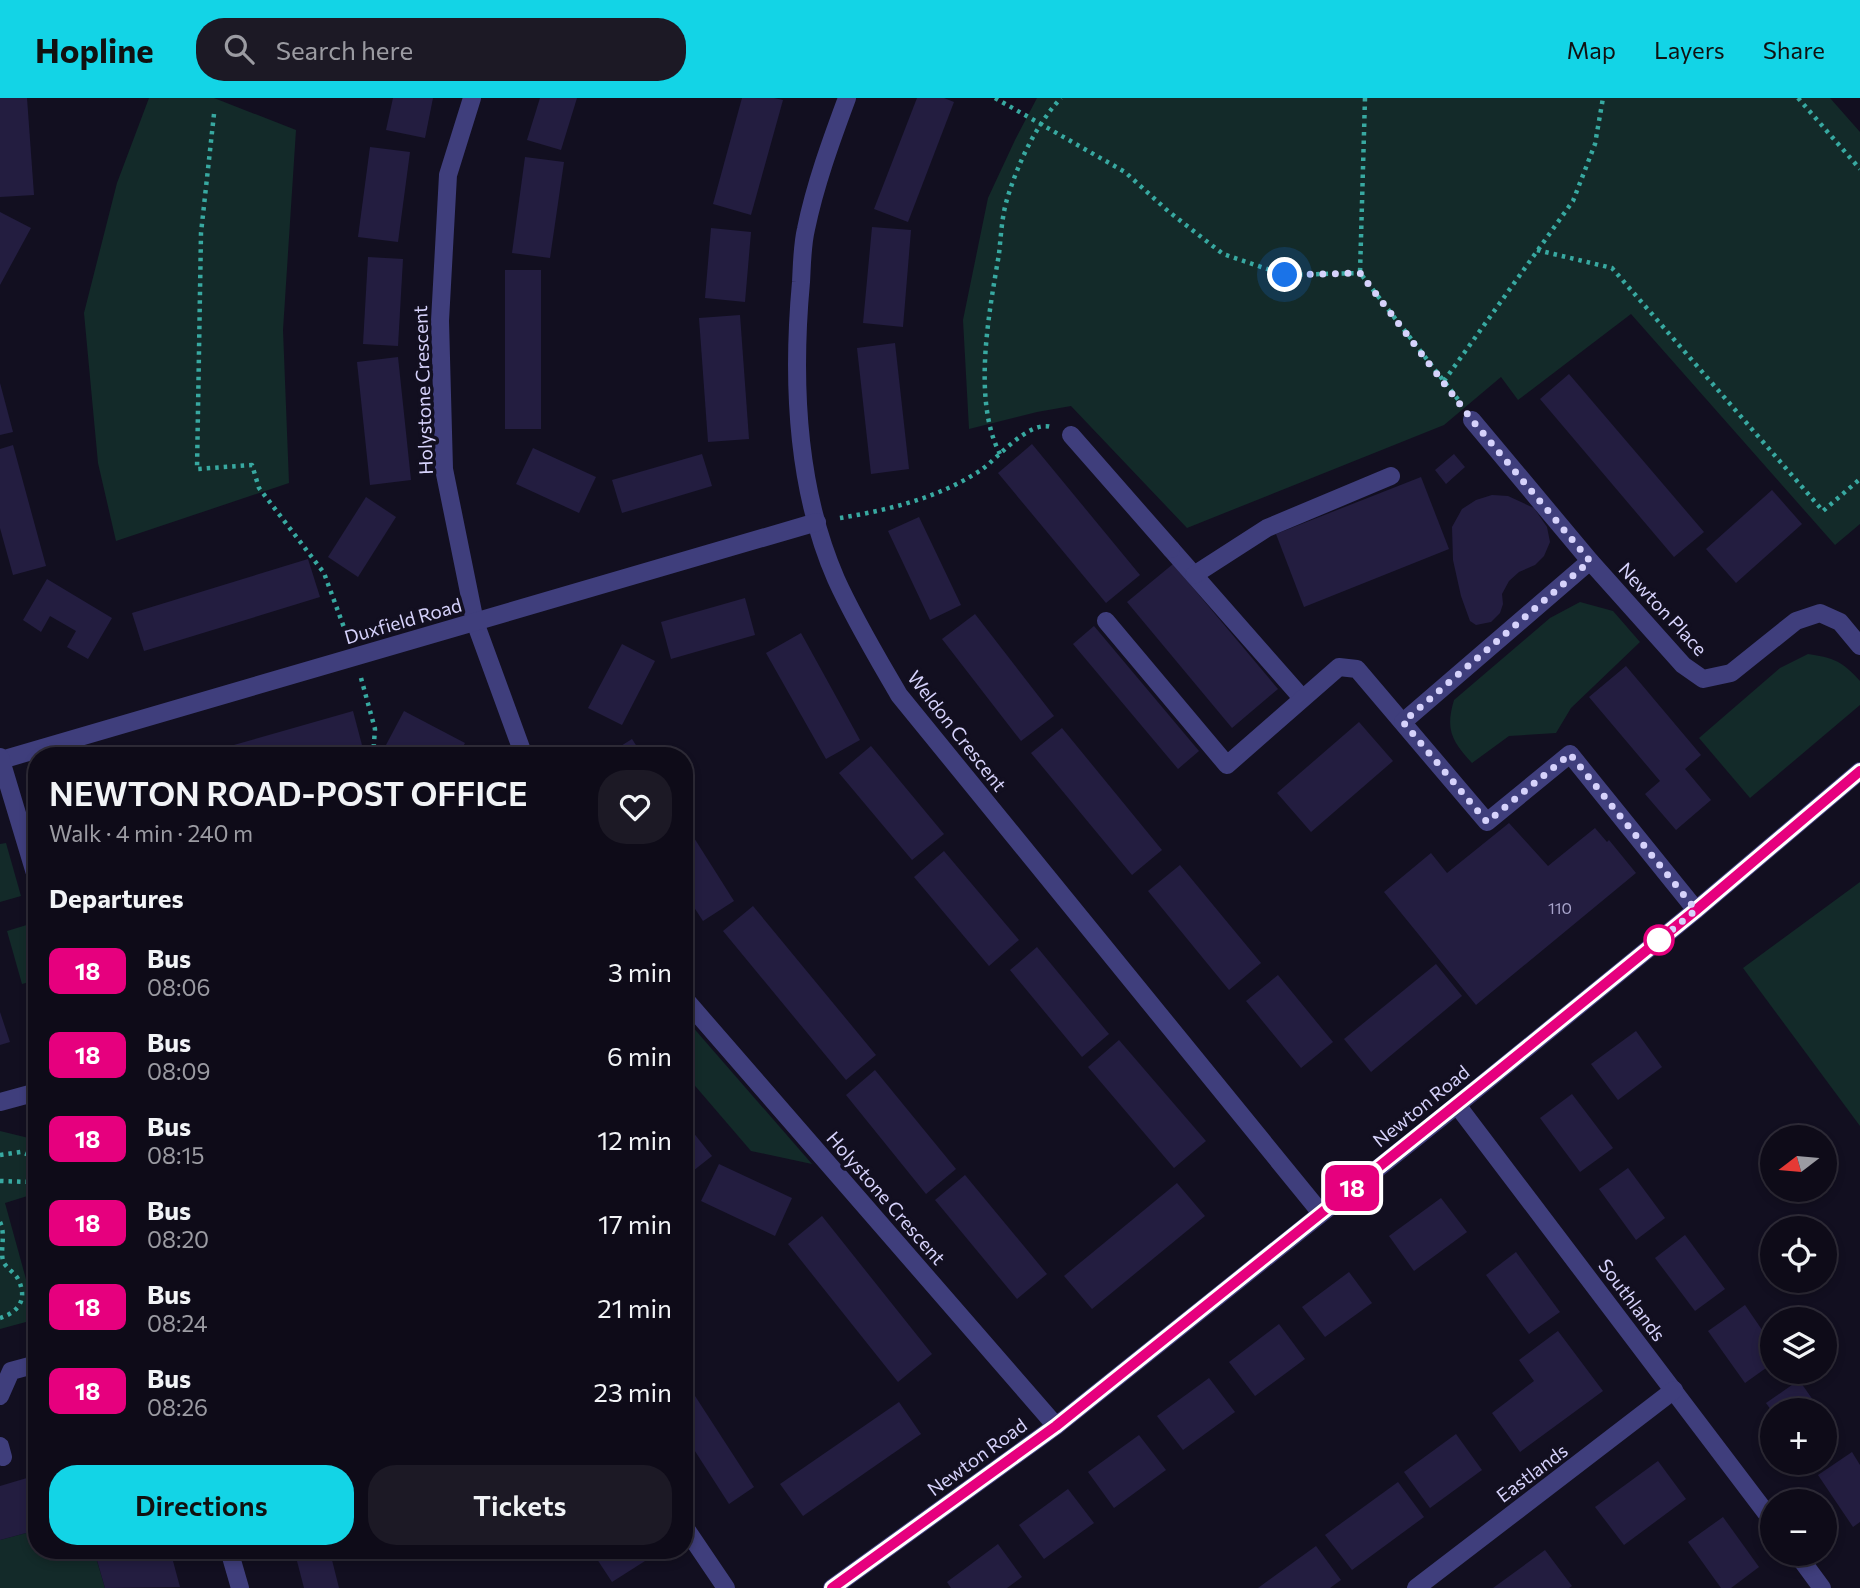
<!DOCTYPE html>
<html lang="en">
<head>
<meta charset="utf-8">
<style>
  :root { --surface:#0e0b18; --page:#1c1925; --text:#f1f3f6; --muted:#9b9ba2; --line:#2e2b37; --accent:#13d4e6 }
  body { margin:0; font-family:Commissioner,sans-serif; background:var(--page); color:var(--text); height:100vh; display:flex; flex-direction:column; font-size:26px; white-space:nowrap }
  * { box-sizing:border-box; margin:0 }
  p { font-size:23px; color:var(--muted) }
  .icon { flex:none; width:38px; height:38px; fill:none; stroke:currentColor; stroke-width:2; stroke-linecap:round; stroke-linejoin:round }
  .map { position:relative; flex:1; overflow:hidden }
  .panel { position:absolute; left:28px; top:649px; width:665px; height:812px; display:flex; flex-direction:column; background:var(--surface); border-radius:28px; box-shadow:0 4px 10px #0003,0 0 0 2px var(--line) }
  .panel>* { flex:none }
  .badge { padding:0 14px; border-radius:10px; font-size:24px; line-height:46px }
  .needle { width:46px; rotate:254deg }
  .fabs { position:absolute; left:1760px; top:1027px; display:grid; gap:14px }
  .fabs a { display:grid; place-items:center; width:77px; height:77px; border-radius:50%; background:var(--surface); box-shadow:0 4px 10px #0003,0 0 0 2px var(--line); font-size:35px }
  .you { position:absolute; width:35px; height:35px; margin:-18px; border:5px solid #fff; border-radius:50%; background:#1a73e8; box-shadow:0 0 0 10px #1a73e833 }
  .map>.badge { position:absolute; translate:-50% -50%; box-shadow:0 0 0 4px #fff }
  h2 { padding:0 21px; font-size:26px; line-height:63px }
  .round { display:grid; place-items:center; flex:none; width:74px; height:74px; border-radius:28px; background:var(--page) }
  .headline { display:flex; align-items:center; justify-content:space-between; height:119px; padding:0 21px }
  h1 { font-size:33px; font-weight:600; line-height:52px }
  .button { display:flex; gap:14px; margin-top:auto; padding:14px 21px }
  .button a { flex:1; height:80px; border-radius:28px; background:var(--accent); color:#111; font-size:28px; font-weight:600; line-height:80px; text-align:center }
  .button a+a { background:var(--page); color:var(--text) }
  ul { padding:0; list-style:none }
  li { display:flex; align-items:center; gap:21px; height:84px; padding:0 21px }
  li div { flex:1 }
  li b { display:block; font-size:26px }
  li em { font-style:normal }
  li .badge { min-width:77px; font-weight:700; text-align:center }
  header { display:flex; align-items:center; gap:42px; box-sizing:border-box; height:98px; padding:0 35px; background:var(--accent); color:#111 }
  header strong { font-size:33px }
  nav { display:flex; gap:38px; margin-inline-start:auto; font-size:24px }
  .search { width:490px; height:63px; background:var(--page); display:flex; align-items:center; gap:18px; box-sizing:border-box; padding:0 24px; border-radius:28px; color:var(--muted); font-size:26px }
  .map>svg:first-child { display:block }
  .green { fill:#132a29 }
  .building { fill:#231d40 }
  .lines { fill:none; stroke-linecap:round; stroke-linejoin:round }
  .path { stroke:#38a9a1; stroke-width:4.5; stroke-dasharray:3.5 5; stroke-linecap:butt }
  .service { stroke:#3f3e7c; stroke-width:18 }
  .minor { stroke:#3f3e7c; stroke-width:18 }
  .tertiary { stroke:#3f3e7c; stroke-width:18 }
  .line-casing { stroke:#fff; stroke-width:16 }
  .line { stroke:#e6007e; stroke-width:10 }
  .walk { stroke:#d6d2fb; stroke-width:7; stroke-dasharray:0 12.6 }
  .stop-dot { fill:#fff; stroke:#e6007e; stroke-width:3.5 }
  .labels { text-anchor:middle; stroke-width:7; stroke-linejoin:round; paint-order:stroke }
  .number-label { font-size:16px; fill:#a9a5cc }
  .street-label { font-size:19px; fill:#d6d2fb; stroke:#120f20 }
</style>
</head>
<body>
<header>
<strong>Hopline</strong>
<div class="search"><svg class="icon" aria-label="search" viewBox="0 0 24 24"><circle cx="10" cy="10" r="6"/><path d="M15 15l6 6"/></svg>Search here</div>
<nav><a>Map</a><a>Layers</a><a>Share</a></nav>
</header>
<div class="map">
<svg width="1860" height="1490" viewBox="0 0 1860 1490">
  <rect width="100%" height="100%" fill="#120f20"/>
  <g class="green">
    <polygon points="149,0 214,0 296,32 283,232 289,385 116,443 98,365 84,215 117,85"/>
    <polygon points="1037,0 1830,0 1860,34 1860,426 1835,447 1631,216 1518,302 1501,279 1444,327 1187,430 1071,308 1037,314 969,331 963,222 988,100 1015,42"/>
    <path d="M1580 504 1613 513 1640 544 1571 610 1556 635 1509 638 1472 665C1452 643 1445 632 1454 602L1550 520Z"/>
    <path d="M1808 556C1834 560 1842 563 1860 583V607L1750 700 1699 640 1780 570Z"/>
    <polygon points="6,745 21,798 0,804 0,746"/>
    <polygon points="1860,784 1860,1028 1743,870"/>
    <polygon points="30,826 37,853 37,882 22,886 7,833"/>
    <polygon points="684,919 812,1066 751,1053 684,975"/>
    <polygon points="0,1033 37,1042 37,1095 5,1105 37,1221 0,1231"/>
    <polygon points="37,1432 37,1452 94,1453 105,1490 0,1490 0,1442"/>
  </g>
  <g class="building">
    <polygon points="0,0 27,0 34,97 0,99"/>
    <polygon points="393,0 433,0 425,40 386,32"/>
    <polygon points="540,0 577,0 561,52 527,42"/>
    <polygon points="742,0 774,0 783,2 751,117 713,106"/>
    <polygon points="917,0 944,0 954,4 908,124 874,111"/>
    <polygon points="370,49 410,54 398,144 358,139"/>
    <polygon points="525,59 564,64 550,160 512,155"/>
    <polygon points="0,114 31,130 0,187"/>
    <polygon points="872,129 911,132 903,229 863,225"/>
    <polygon points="711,130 751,134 745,204 705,200"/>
    <polygon points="368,159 403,161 398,248 363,246"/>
    <rect x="505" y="172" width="36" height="159"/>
    <polygon points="740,217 749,341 708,344 699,220"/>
    <polygon points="895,245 909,371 871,376 857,250"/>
    <polygon points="398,259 411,382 370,387 357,264"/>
    <polygon points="1569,276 1704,434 1674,459 1540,301"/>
    <polygon points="0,285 13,334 0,337"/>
    <polygon points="1032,346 1140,477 1106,505 998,375"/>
    <polygon points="13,347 46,468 13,477 0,430 0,351"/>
    <polygon points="533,350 596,379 579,415 516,386"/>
    <polygon points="702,356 712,388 622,415 612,382"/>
    <polygon points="1454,356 1465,369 1446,386 1435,372"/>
    <polygon points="1421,379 1449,451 1304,509 1276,436"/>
    <polygon points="1772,392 1802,426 1736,485 1706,451"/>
    <polygon points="1492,397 1508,398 1534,410 1547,429 1550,444 1544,458 1535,467 1519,474 1509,483 1502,496 1503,506 1500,515 1491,524 1476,527 1470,523 1461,498 1453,462 1452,429 1462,411 1476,402"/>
    <polygon points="366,399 396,419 358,479 328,459"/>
    <polygon points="919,419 961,507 930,522 888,433"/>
    <polygon points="308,461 320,499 144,553 132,515"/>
    <polygon points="1173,466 1278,591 1232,630 1127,504"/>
    <polygon points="47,481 112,520 88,561 67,549 76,533 50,518 41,534 23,522"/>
    <polygon points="745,500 755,537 671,561 661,524"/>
    <polygon points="975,516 1054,618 1021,643 942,541"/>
    <polygon points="1094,528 1199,653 1178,671 1073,546"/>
    <polygon points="801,535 860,642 826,661 766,555"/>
    <polygon points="622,546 655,563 622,627 588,610"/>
    <polygon points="1626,568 1701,657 1685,671 1711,702 1676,732 1645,696 1660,683 1589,599"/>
    <polygon points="353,613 363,651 339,658 195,658"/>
    <polygon points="404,613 465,645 458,658 408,658 386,647"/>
    <polygon points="1359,624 1393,663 1311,734 1277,695"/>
    <polygon points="1062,630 1162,752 1132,777 1031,655"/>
    <polygon points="632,641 643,658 605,658"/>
    <polygon points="871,648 944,736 912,762 839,675"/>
    <polygon points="684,724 734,803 703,823 684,794"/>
    <polygon points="1509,725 1548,768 1595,730 1607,744 1609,742 1636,775 1476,907 1384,794 1431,755 1447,775"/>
    <polygon points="944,753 1019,842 989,868 914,779"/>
    <polygon points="1180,767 1261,865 1229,892 1148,793"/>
    <polygon points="753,808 876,957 846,982 723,833"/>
    <polygon points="1037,849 1109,936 1082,959 1010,872"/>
    <polygon points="1436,866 1462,898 1371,974 1344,941"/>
    <polygon points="1278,877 1333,944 1301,970 1246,903"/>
    <polygon points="0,914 10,944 0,947"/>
    <polygon points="1636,933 1662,969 1618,1002 1591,966"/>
    <polygon points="1119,942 1206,1043 1174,1070 1088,969"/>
    <polygon points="875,972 956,1071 926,1096 846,997"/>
    <polygon points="1572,996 1613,1050 1580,1074 1540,1020"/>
    <polygon points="684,1023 712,1058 684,1080"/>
    <polygon points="719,1066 792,1100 775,1138 701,1103"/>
    <polygon points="1628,1070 1665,1120 1636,1142 1599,1091"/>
    <polygon points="965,1077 1047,1176 1017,1201 935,1102"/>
    <polygon points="1177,1085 1205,1118 1092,1211 1064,1178"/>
    <polygon points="1441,1100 1467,1134 1414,1173 1389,1138"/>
    <polygon points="822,1118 932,1256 898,1284 788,1146"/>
    <polygon points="1685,1137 1725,1191 1695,1213 1655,1160"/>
    <polygon points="1516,1154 1560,1214 1529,1236 1486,1177"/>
    <polygon points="1349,1174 1372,1205 1325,1239 1302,1209"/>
    <polygon points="1745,1207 1773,1248 1773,1265 1745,1285 1708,1233"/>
    <polygon points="1279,1226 1305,1261 1255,1298 1229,1264"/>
    <polygon points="1558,1233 1603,1293 1520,1354 1492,1315 1534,1283 1519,1262"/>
    <polygon points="1209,1280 1235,1314 1183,1352 1157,1318"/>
    <polygon points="684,1281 754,1389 729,1406 684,1336"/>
    <polygon points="1799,1282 1820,1312 1771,1312 1766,1305"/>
    <polygon points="899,1304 921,1336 803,1418 780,1386"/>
    <polygon points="1456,1336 1482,1372 1430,1410 1404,1374"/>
    <polygon points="1139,1337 1166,1372 1114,1410 1088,1374"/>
    <polygon points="1852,1354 1860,1367 1860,1424 1853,1429 1818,1377"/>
    <polygon points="1658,1363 1686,1401 1624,1447 1595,1409"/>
    <polygon points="37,1377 37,1432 0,1442 0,1388"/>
    <polygon points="1398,1384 1424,1419 1352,1472 1325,1437"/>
    <polygon points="1068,1391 1094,1425 1044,1461 1019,1427"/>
    <polygon points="1723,1419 1759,1469 1731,1490 1721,1490 1688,1444"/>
    <polygon points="998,1446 1022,1479 1007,1490 951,1490 947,1484"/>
    <polygon points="1316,1448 1341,1482 1330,1490 1258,1490"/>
    <polygon points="94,1452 170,1452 180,1489 105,1490"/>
    <polygon points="591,1452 638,1452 645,1463 612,1484"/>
    <polygon points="1545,1452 1572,1488 1569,1490 1493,1490"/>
    <polygon points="330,1454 339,1490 304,1490 297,1463"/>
  </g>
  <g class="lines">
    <g class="path">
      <polyline points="995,0 1125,74 1168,113 1223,156 1285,177 1360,175"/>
      <polyline points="1365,0 1360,175 1460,304"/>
      <polyline points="1798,0 1860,71"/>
      <polyline points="214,16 201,135 197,371 252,367 259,390 324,475 346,535"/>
      <polyline points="1537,152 1612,170 1823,413 1860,381"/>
      <polyline points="1444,283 1573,103 1595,46 1603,0"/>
      <path d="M1000 356C972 302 989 215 999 156 1001 137 1002 116 1008 98 1019 63 1036 27 1061 0"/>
      <path d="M840 420C888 412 939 400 981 372 998 360 1029 322 1051 329"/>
      <polyline points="361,580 375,631 373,658"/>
      <polyline points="0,1057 21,1054 37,1060"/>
      <polyline points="0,1083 30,1084 37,1082"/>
      <path d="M0 1124C6 1137 0 1151 3 1163 6 1170 15 1175 18 1181 28 1201 19 1214 0 1220"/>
    </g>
    <g class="service">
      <polyline points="1171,451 1302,600"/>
      <polyline points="1194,477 1267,430 1391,378"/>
      <polyline points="1106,523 1227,667 1339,569 1357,571 1487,724 1570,656 1696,812"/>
      <polyline points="1403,624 1590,463"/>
      <polyline points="0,1298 11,1273 37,1266"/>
      <polyline points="0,1348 3,1359"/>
    </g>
    <g class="minor">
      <polyline points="472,0 448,77 440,223 444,371 475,524 524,658"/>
      <path d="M847 0C831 43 815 87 806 131 802 148 802 167 801 184 792 282 796 389 836 481 854 521 877 559 899 597L1321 1115"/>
      <polyline points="1472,322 1590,463 1683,567 1703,581 1731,575 1796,523 1820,515 1840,524 1860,548"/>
      <polyline points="1071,337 1171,451"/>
      <polyline points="1,662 817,424"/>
      <polyline points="684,900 1056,1328"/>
      <polyline points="0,1004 37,994"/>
      <polyline points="1457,1007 1773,1424"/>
      <polyline points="684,1428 726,1490"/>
      <polyline points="1797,1456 1822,1490"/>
      <polyline points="1416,1490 1674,1292"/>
    </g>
    <g class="tertiary">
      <polyline points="0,659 37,782"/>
      <polyline points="229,1452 240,1490"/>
      <polyline points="832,1490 1056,1328 1457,1007 1696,812 1860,673"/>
    </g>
  </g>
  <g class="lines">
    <defs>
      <polyline id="line" points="832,1490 1056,1328 1492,978 1696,812 1860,673"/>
    </defs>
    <use href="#line" class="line-casing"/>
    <use href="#line" class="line"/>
    <polyline class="walk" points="1285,177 1360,175 1472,322 1590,463 1403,624 1487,724 1570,656 1696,812 1655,846 1659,842"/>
  </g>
  <circle class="stop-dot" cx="1659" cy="842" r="14"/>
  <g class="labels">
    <g class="number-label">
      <text x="1560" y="816">110</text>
    </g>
    <g class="street-label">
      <text transform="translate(423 292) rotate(-92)" y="7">Holystone Crescent</text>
      <text transform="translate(1663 511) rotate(47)" y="7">Newton Place</text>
      <text transform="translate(403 523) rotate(-16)" y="7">Duxfield Road</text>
      <text transform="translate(957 633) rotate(52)" y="7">Weldon Crescent</text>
      <text transform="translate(1421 1008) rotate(-39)" y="7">Newton Road</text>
      <text transform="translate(886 1100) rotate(49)" y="7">Holystone Crescent</text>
      <text transform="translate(1632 1202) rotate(53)" y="7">Southlands</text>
      <text transform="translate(977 1359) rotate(-36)" y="7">Newton Road</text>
      <text transform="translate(1532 1375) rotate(-37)" y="7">Eastlands</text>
    </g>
  </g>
</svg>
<div class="fabs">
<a><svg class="needle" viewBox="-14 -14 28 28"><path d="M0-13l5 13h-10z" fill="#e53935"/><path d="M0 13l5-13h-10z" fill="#9b9ba2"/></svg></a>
<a><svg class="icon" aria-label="locate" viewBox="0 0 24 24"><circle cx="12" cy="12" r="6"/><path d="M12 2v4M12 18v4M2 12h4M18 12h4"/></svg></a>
<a><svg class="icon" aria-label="layers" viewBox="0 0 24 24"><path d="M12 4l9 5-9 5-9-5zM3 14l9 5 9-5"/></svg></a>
<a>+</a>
<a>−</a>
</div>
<div class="you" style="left:1285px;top:177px"></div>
<b class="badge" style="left:1352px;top:1090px;background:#e6007e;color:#fff">18</b>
<section class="panel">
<div class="headline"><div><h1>NEWTON ROAD-POST OFFICE</h1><p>Walk · 4 min · 240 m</p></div><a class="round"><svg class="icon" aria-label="heart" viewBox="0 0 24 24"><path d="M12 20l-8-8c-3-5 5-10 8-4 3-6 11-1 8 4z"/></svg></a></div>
<h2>Departures</h2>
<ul>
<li><span class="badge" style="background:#e6007e;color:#fff">18</span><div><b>Bus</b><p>08:06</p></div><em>3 min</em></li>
<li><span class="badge" style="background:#e6007e;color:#fff">18</span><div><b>Bus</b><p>08:09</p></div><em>6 min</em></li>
<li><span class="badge" style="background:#e6007e;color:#fff">18</span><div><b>Bus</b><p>08:15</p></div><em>12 min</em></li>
<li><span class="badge" style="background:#e6007e;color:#fff">18</span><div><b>Bus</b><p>08:20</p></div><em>17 min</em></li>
<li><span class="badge" style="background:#e6007e;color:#fff">18</span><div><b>Bus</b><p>08:24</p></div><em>21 min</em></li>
<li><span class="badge" style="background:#e6007e;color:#fff">18</span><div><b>Bus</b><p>08:26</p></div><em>23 min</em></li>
</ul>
<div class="button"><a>Directions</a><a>Tickets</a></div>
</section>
</div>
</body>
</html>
